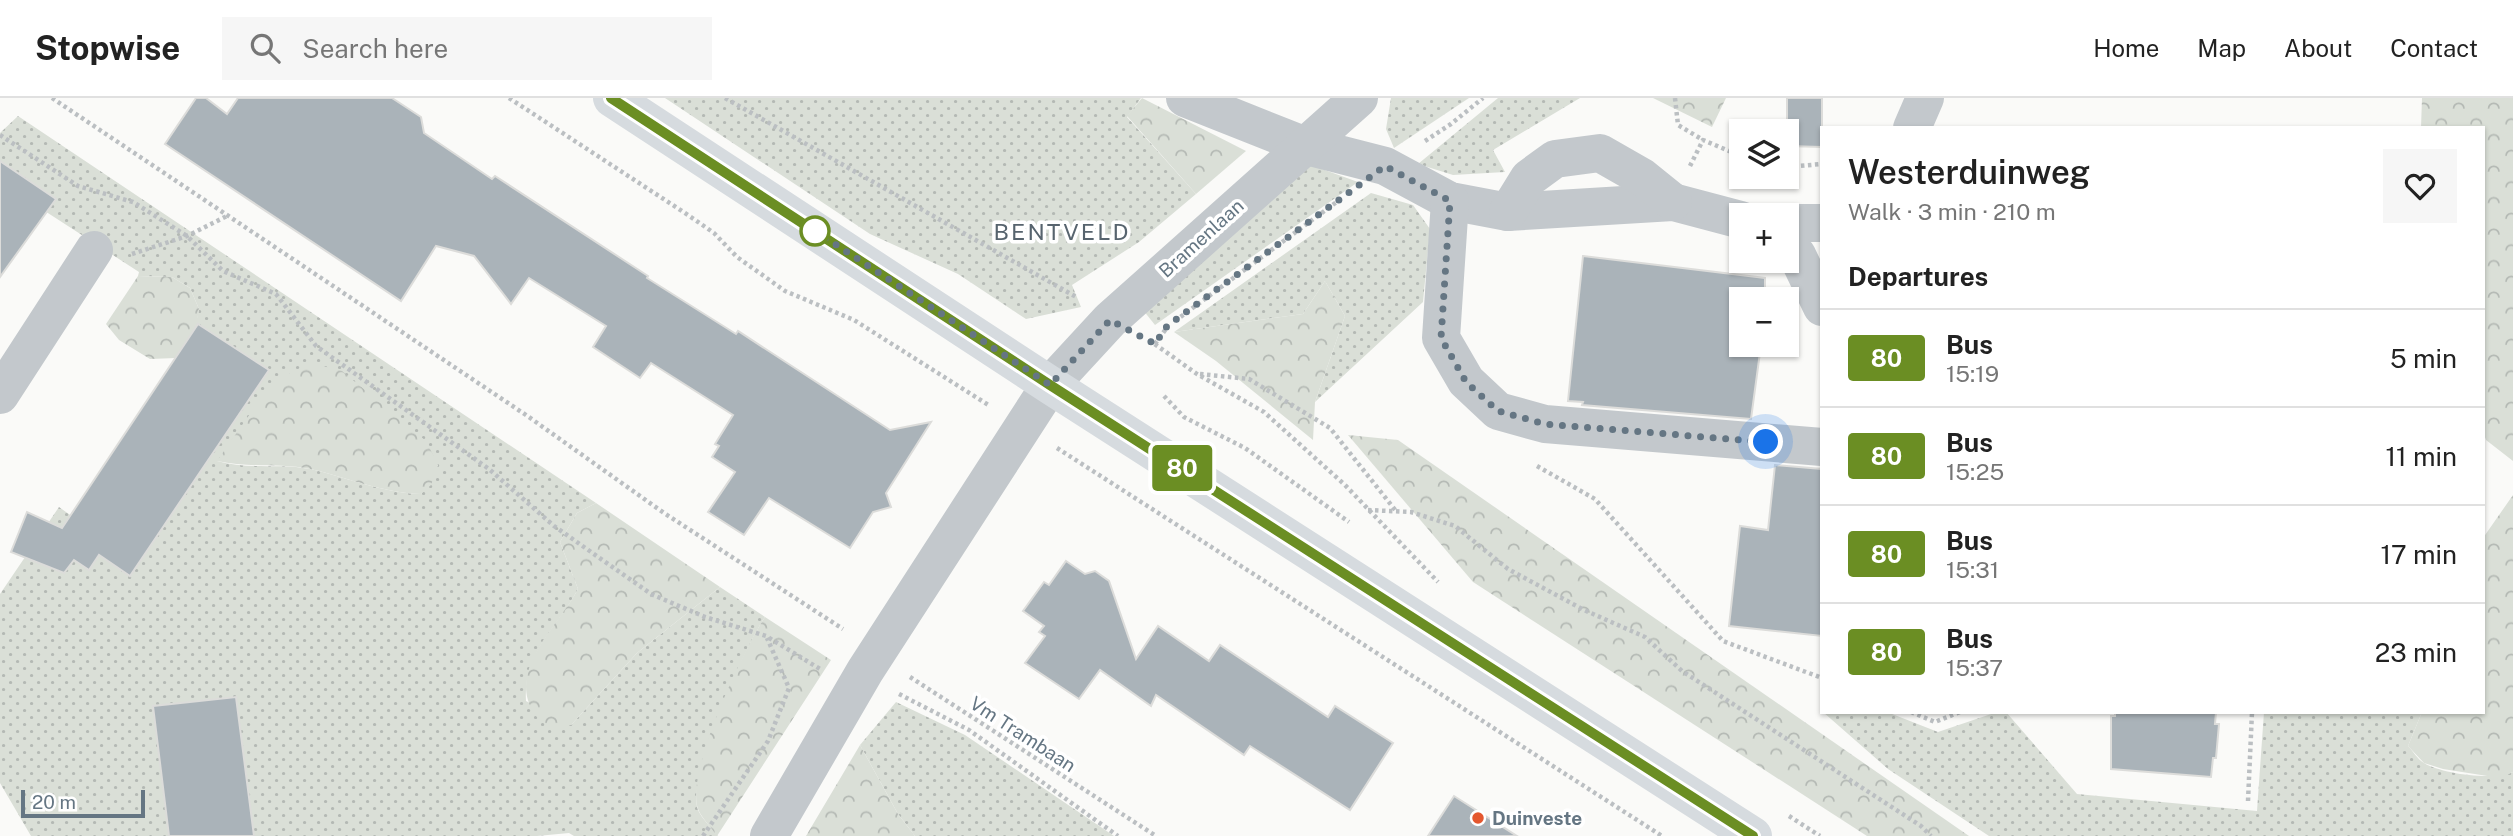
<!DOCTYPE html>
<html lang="en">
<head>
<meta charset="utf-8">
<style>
  :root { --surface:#fff; --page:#f6f6f6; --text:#222; --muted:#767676; --line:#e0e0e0 }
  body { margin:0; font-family:"Public Sans",sans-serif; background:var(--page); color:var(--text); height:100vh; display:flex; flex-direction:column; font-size:26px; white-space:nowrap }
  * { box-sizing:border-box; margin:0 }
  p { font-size:23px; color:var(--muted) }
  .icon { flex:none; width:38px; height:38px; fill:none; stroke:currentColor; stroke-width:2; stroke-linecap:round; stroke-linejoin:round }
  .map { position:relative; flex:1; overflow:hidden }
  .drawer { position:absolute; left:1820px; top:28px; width:665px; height:588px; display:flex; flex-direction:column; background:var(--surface); border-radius:0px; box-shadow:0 2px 5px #0004 }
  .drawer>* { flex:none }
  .badge { padding:0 14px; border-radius:5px; font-size:24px; line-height:46px }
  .controls { position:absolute; left:1729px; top:21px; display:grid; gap:14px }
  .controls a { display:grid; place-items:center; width:70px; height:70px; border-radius:0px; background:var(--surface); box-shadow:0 2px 5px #0004; font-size:35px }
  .scale { position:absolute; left:21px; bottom:18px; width:124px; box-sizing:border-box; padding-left:7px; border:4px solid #657683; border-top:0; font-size:19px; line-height:24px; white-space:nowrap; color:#657683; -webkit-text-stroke:5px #fff; paint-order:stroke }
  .you { position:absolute; width:35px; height:35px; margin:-18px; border:5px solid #fff; border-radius:50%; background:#1a73e8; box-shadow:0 0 0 10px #1a73e833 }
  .map>.badge { position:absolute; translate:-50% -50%; box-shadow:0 0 0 4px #fff }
  h2 { padding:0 28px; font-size:26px; line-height:63px }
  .round { display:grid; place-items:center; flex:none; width:74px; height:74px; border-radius:0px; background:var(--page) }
  .head { display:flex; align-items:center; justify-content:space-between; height:119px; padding:0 28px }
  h1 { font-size:33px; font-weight:600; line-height:52px }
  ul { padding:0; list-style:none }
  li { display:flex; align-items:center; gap:21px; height:98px; padding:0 28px; border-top:2px solid var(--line) }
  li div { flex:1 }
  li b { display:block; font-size:26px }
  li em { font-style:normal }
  li .badge { min-width:77px; font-weight:700; text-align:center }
  header { display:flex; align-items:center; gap:42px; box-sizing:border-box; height:98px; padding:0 35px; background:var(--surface); border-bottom:2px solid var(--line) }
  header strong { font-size:33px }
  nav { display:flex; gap:38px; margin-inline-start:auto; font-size:24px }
  .search { width:490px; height:63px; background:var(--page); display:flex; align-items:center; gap:18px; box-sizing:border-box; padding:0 24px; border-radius:0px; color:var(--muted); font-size:26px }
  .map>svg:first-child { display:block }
  .grass { fill:url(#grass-dots); fill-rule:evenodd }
  .forest { fill:url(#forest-crowns) }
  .building { fill:#aab3b9; stroke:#dcdcda; stroke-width:2 }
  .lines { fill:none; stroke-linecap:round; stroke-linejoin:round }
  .path { stroke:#bbbfc2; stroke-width:4.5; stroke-dasharray:3.5 3.5; stroke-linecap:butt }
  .minor { stroke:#c3c8cc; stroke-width:38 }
  .major { stroke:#d6dbdf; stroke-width:38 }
  .line-casing { stroke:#fff; stroke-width:16 }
  .line { stroke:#6b8e23; stroke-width:10 }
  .walk { stroke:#657683; stroke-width:7; stroke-dasharray:0 12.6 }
  .stop-dot { fill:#fff; stroke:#6b8e23; stroke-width:3.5 }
  .poi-dot { fill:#e4572e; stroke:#fff; stroke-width:2.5 }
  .labels { text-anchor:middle; stroke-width:7; stroke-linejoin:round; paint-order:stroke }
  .street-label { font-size:19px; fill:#657683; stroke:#fff }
  .poi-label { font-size:19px; font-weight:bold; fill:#657683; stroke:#fff; text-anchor:start }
  .quarter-label { font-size:23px; letter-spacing:2px; fill:#57646e; stroke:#fff }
</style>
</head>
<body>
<header>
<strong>Stopwise</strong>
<div class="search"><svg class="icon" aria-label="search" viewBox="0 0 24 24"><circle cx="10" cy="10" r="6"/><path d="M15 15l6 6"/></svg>Search here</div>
<nav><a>Home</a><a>Map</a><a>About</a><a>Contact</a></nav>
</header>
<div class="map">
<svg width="2513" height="738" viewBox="0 0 2513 738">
  <defs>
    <pattern id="grass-dots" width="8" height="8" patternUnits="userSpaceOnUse" patternTransform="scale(1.75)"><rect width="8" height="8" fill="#dadfd7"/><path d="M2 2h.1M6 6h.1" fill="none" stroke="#b4b9b4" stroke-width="1.8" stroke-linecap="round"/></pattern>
    <pattern id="forest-crowns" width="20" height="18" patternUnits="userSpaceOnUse" patternTransform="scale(1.75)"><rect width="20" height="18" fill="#dadfd7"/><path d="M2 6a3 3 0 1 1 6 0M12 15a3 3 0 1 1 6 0" fill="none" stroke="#b4b9b4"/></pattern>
  </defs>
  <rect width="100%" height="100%" fill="#fafaf8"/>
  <g class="grass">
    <polygon points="665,0 1141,0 1127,19 1196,96 1139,144 1072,187 1081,209 1026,221 958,176 870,136"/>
    <polygon points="1391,0 1469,0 1394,50 1386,31"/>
    <polygon points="1498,0 1580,0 1493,52 1505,74 1453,77 1418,66"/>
    <path d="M18 18 596 405 577 415 560 444 578 491C557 531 523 554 526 603L571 627 637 555 720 489 765 519C745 549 686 680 698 712 702 721 712 730 718 738L720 735 718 738H574L569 735 537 738H31L0 685V496L59 409 80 424 187 268 199 211 190 190 172 179 138 178 139 174 0 84V35ZM217 363 438 367 421 396C382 395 347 379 310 371 279 365 247 372 217 363Z"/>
    <polygon points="1308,66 1358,84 1155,227 1143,212"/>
    <polygon points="1371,95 1413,107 1430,131 1423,204 1315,304 1345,218 1325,183 1303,216 1174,234"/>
    <polygon points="896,604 965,637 1114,738 915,738 898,716 860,647"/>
    <path d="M1823 614H1887L1938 634 1997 614H2006L2077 696 2257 713 2264 614H2422L2408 648C2413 653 2418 662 2424 665 2442 676 2494 683 2513 674V738H1989L1888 671Z"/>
  </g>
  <g class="forest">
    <polygon points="1142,0 1246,53 1196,96 1127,18"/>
    <polygon points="1653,0 1726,0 1712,29"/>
    <polygon points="2422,0 2513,0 2513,363 2486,342 2483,334 2483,30 2421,30"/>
    <polygon points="138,178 172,179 190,190 199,211 196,230 176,260 150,261 119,242 106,226"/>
    <polygon points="1325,183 1345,218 1315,304 1313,342 1216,263 1174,234 1303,216"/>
    <path d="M311 265 342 273 426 343 438 367 431 387 421 396C382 395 347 379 310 371 279 365 248 370 217 363L273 283Z"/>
    <polygon points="1348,337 1398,342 1969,738 1867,738 1473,484"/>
    <polygon points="2513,397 2513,674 2500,680 2443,671 2424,665 2408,648 2422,614 2483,614 2483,440"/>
    <path d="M596 405 720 489 637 555 571 627C556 630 542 628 534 615 506 571 559 528 578 491L560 444 577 415Z"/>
    <path d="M765 519 831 562 717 738C712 730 702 721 698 711 685 675 743 552 765 519Z"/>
    <polygon points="860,647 898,716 915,738 806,738"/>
  </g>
  <g class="building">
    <polygon points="196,0 206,0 227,16 238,0 392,0 421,19 424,35 492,81 495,78 648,178 647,180 736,236 738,233 890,332 931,324 886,395 891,409 873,414 850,450 769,400 744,437 708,414 735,374 712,359 719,348 715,346 733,317 651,265 640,280 593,249 606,228 529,180 511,206 474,158 436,148 401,203 165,46"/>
    <polygon points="1787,0 1822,0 1822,49 1787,48"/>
    <polygon points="0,63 56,101 0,179"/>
    <polygon points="1583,158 1765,180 1765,201 1741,201 1741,247 1761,247 1751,321 1582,307 1583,304 1568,303"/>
    <polygon points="198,226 269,272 130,478 99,457 89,472 74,462 64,475 11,454 27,414 62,430"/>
    <polygon points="1775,367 1822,371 1822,538 1729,528 1740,428 1768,432"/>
    <polygon points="1066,463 1085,476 1095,473 1109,483 1136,561 1158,528 1209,563 1220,547 1328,619 1335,608 1393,645 1350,712 1250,648 1244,657 1156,597 1151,608 1100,572 1079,601 1025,565 1045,538 1039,534 1044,528 1023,513 1044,484 1049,487"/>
    <polygon points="236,599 254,738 169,738 153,608"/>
    <polygon points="2115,614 2216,614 2215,626 2219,626 2216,660 2213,660 2211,679 2111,671 2111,618 2115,618"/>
    <polygon points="1454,698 1517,738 1428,738"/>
  </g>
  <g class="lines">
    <g class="path">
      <polyline points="52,0 526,317 664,415 843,531"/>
      <polyline points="509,0 688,117 714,135 737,159 785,193 854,222 990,308"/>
      <polyline points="725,0 1078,200"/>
      <polyline points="1675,0 1678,27 1703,42"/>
      <polyline points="0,37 78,88 133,104 187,138 223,173 276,196 316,248 489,371 554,428 651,496 705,519 766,538 820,571"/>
      <polyline points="1425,43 1451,26 1483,0"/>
      <polyline points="1690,68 1703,42 1741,58"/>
      <polyline points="1787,69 1822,66"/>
      <polyline points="132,156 187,138 227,118"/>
      <polyline points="1175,223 1342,100"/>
      <polyline points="1149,242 1197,276 1264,314 1345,387 1438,484"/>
      <polyline points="1155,246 1168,228"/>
      <polyline points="1200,276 1249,281 1330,330 1396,413"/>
      <polyline points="1164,298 1184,319 1245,350 1349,424"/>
      <polyline points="1057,350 1662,738"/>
      <polyline points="1537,368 1595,401 1723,543 1822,580"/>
      <polyline points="1368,412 1411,414 1455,428 1508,471 1584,512 1645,539 1682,573 1921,728 1931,738"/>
      <polyline points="910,579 1156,738"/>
      <polyline points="899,596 969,632 1118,738"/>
      <polyline points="1911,614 1935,624 1960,614"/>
      <polyline points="2248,703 2252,614"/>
      <polyline points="1789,718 1820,738"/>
      <polyline points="703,738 768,643 789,590 767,540"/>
    </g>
    <g class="minor">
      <polyline points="1185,0 1303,47 1385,68 1450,103 1508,114 1673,104 1741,122"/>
      <polyline points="1912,30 1925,0"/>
      <polyline points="1450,103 1441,240 1466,283 1498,313 1545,326 1822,349"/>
      <polyline points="1508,114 1529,80 1555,61 1600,55 1642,79 1673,104"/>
      <polyline points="1787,125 1822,125"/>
      <polyline points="1787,150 1797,157 1822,209"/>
      <polyline points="0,297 94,152"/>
      <polyline points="769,738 865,573 1050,287 1110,222 1359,0"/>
    </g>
    <polyline class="major" points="612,0 1050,287 1753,738"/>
  </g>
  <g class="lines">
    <defs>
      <polyline id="line" points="611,0 1050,287 1753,738"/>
    </defs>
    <use href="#line" class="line-casing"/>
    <use href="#line" class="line"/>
    <polyline class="walk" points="815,133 1050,287 1110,222 1155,246 1167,228 1385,68 1450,103 1441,240 1466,284 1498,313 1545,326 1766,344"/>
  </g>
  <circle class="stop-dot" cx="815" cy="133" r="14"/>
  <circle class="poi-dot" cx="1478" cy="720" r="7"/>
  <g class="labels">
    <g class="street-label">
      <text transform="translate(1201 140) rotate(-42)" y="7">Bramenlaan</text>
      <text transform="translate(1023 636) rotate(33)" y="7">Vm Trambaan</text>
    </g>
    <g class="poi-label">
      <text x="1492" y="727">Duinveste</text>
    </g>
    <g class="quarter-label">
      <text x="1062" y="142">BENTVELD</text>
    </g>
  </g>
</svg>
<div class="controls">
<a><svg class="icon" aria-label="layers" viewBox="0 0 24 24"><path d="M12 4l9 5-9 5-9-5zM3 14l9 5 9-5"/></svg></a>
<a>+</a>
<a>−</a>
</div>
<div class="scale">20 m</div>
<div class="you" style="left:1766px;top:344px"></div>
<b class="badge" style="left:1182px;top:370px;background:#6b8e23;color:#fff">80</b>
<section class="drawer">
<div class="head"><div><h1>Westerduinweg</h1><p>Walk · 3 min · 210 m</p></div><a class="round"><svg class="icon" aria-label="heart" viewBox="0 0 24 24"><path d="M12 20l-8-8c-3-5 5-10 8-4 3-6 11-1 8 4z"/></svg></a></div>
<h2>Departures</h2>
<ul>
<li><span class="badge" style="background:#6b8e23;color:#fff">80</span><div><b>Bus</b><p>15:19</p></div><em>5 min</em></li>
<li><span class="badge" style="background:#6b8e23;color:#fff">80</span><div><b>Bus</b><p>15:25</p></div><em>11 min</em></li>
<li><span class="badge" style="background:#6b8e23;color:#fff">80</span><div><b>Bus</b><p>15:31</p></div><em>17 min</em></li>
<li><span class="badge" style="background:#6b8e23;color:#fff">80</span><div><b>Bus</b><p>15:37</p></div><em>23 min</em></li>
</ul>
</section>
</div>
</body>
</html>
